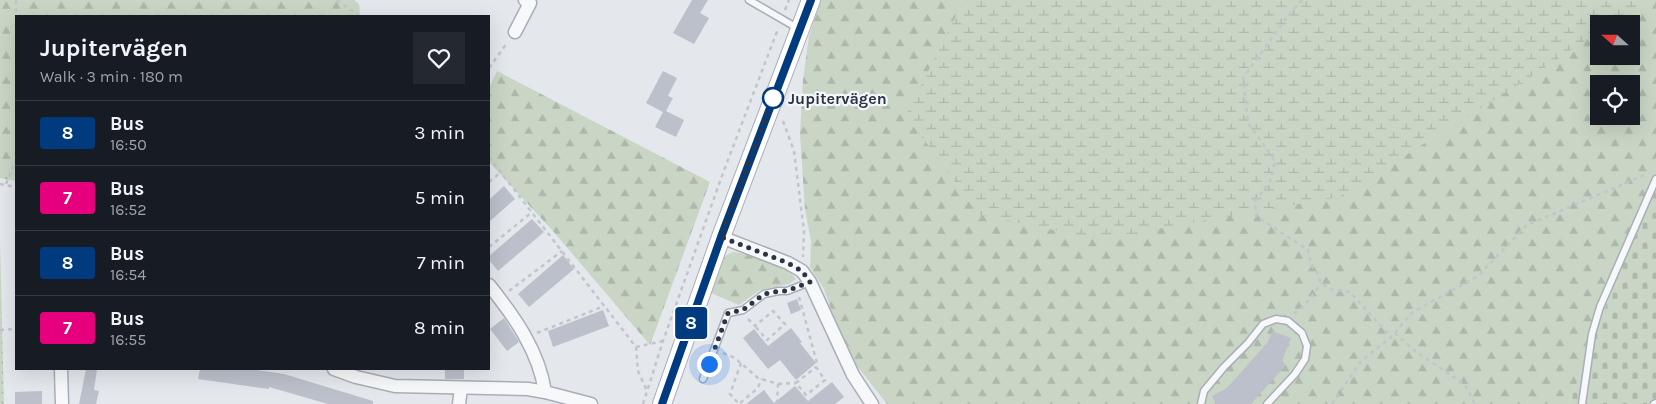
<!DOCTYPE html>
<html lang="en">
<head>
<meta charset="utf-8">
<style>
  :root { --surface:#171b24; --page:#242831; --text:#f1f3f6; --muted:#9ea1a6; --line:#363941 }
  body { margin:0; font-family:Karla,sans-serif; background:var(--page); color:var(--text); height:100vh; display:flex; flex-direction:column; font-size:19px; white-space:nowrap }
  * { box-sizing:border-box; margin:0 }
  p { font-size:16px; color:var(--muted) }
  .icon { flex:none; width:28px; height:28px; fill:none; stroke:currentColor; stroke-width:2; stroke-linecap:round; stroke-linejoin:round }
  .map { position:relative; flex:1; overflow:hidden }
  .panel { position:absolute; left:15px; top:15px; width:475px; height:355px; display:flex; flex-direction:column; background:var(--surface); border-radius:0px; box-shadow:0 5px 20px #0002 }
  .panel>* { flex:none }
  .badge { padding:0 10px; border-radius:4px; font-size:18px; line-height:32px }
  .needle { width:32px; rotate:291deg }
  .tools { position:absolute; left:1590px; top:15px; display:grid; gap:10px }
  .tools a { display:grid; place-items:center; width:50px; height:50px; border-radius:0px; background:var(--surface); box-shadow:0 5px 20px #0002; font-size:25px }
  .you { position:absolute; width:25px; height:25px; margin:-12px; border:4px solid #fff; border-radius:50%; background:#1a73e8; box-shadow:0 0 0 8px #1a73e833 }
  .map>.badge { position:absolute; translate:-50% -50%; box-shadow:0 0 0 2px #fff }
  .round { display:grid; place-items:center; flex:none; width:52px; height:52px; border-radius:0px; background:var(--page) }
  .overview { display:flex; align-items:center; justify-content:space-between; height:85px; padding:0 25px }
  h1 { font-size:24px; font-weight:700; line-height:38px }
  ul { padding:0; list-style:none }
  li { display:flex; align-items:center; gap:15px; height:65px; padding:0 25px; border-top:1px solid var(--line) }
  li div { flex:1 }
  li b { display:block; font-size:19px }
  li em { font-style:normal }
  li .badge { min-width:55px; font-weight:700; text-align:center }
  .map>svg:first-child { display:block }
  .grass { fill:url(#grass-dots) }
  .forest { fill:url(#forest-firs); fill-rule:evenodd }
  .wetland { fill:url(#wetland-marsh) }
  .cemetery { fill:url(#cemetery-stones) }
  .building { fill:#bbc0ca }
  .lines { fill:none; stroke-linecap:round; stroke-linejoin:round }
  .lane-casing { stroke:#a9aeb7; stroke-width:9 }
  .street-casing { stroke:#a9aeb7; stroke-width:15 }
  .secondary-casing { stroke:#a9aeb7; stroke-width:20 }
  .path { stroke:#c2c5cb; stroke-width:2.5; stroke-dasharray:4 4; stroke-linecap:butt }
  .lane { stroke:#f7f8fa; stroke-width:6 }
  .street { stroke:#f7f8fa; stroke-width:12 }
  .secondary { stroke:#fff; stroke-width:18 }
  .line-casing { stroke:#fff; stroke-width:11 }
  .line { stroke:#003b80; stroke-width:8 }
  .walk { stroke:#2b3445; stroke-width:5; stroke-dasharray:0 9 }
  .stop-dot { fill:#fff; stroke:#003b80; stroke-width:2.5 }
  .labels { text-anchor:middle; stroke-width:4.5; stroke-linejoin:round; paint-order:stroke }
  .stop-label { font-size:16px; font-weight:bold; fill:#2b3445; stroke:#f4f6f9; text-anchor:start }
</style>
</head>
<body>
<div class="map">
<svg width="1656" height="404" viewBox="0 0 1656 404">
  <defs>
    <pattern id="grass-dots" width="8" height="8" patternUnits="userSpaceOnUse" patternTransform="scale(1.25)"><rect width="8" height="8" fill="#c9d6c5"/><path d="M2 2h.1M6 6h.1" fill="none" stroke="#adb8ab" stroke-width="1.8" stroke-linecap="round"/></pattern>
    <pattern id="forest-firs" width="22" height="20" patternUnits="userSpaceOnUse" patternTransform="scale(1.25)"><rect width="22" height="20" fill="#c9d6c5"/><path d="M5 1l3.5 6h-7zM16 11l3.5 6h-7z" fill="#adb8ab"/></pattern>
    <pattern id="wetland-marsh" width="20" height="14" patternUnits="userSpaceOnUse" patternTransform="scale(1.25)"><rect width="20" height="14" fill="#c9d6c5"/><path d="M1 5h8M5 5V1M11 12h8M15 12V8" fill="none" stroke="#adb8ab"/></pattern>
    <pattern id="cemetery-stones" width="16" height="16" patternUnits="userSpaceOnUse" patternTransform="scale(1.25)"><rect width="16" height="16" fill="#c9d6c5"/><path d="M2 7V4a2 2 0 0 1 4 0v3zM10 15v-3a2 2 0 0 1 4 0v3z" fill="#adb8ab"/></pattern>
  </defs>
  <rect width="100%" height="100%" fill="#e4e7ec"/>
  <polygon class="grass" points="0,239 4,404 0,404"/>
  <g class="forest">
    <polygon points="0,0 354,0 359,4 360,16 16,16 16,181 0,178"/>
    <path d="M821 0H1656V173L1569 404H887L857 366 833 315 824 289 810 267 811 241 805 210 800 134 803 80 809 36ZM1599 24H1631V56H1599ZM1599 84H1631V116H1599Z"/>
    <polygon points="497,71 710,182 650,345 552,230 489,162 489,88"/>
    <path d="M733 252C746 253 791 268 796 279L789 284 760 290 739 305 711 293 725 256Z"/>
  </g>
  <polygon class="wetland" points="964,0 1646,0 1610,24 1599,24 1599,31 1543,69 1339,197 1099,239 979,215 906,115"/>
  <polygon class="cemetery" points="1656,173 1656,404 1569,404 1654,178"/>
  <g class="building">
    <polygon points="692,0 708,0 700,13 709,18 694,44 673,33"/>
    <polygon points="663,71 677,78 668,96 673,98 666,111 684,120 676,137 655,127 663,112 646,103"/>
    <polygon points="504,186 515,199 489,222 489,200"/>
    <polygon points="532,219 544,232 498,271 489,260 489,256"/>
    <polygon points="563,255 574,269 529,307 518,294"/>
    <polygon points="797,299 801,310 791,314 787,303"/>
    <polygon points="603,310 609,326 553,347 548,331"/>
    <polygon points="504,318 519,342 507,351 490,329"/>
    <polygon points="791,328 802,342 800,343 816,363 796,380 780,360 768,369 743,338 754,329 768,346"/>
    <polygon points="1272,331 1291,338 1282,361 1286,365 1251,404 1216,404 1212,396 1227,388 1268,342"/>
    <polygon points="86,369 97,369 94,390 99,391 96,404 79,404"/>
    <polygon points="200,369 250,369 284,374 373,401 373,404 328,404 269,387 269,389 198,379"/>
    <rect x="445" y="369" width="19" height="10"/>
    <polygon points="832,382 844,397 835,404 746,404 764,390 774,403 795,386 808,401"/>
    <polygon points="42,391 42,404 15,404 15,392"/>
  </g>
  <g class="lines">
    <defs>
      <g id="lane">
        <polyline points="749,0 799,29"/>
        <polyline points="703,379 728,313 743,310 764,294 779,291 787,291 810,282"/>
        <polyline points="1201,404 1204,391 1224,367 1248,343 1263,324 1276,319 1288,321 1302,333 1307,346 1305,359 1295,374 1267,404"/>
        <polyline points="1582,404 1592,334 1600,307 1656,179"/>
        <polyline points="1654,404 1656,403"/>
      </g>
      <g id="street">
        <polyline points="515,32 530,3 525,0"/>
        <polyline points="721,237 788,263 802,271 810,282 853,375 872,404"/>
        <path d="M489 285C514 316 539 351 545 392"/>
        <polyline points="61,369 62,404"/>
        <polyline points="334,369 356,377 395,386 528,389 545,392 591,404"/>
        <polyline points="459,404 461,388"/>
      </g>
      <polyline id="secondary" points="662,404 721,237 811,0"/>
    </defs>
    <use href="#lane" class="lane-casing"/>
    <use href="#street" class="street-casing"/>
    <use href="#secondary" class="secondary-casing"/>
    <g class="path">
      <polyline points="16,0 16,27"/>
      <polyline points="337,0 359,16"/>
      <polyline points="1302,0 1287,17 1243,78 1248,123 1275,161 1270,182 1255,201 1256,216 1308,250 1311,265 1318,274 1321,284 1333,290 1350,292 1391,337"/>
      <polyline points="785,10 789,0"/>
      <polyline points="489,68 507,43"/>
      <polyline points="783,121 794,151 804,231 803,257"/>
      <polyline points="489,157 636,347 638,371 647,391"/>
      <polyline points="489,182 501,172"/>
      <polyline points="0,184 16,187"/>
      <polyline points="6,184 16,160"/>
      <polyline points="489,247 531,213"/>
      <polyline points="509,291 562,251"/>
      <polyline points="799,297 817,363 816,367 825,380 806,395 796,383 816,367"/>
      <polyline points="1294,314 1308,301 1321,284"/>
      <polyline points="748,319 755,326 773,311 785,324 767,340 755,326"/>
      <polyline points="0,330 16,329"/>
      <polyline points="537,333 604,306"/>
      <polyline points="1395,333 1414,350 1465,385 1475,404"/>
      <polyline points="636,347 663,341"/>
      <polyline points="723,353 735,358 758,378 778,384 777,404"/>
      <polyline points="741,363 730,394 739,404 758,388 761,379"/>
      <polyline points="778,384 796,383"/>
      <polyline points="643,404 663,341 723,173 778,29"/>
      <polyline points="1332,404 1361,361 1391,337 1413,312 1478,276 1527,225 1647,174"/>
    </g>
    <use href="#lane" class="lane"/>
    <use href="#street" class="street"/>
    <use href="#secondary" class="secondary"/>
  </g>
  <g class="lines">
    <defs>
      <polyline id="line" points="662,404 721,237 811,0"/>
    </defs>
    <use href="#line" class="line-casing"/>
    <use href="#line" class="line"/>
    <polyline class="walk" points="709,364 728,313 743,310 764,294 779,291 787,291 810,282 802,271 788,263 721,237 773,98"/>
  </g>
  <circle class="stop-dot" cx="773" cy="98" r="10"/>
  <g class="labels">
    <g class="stop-label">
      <text x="788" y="104">Jupitervägen</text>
    </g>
  </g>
</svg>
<div class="tools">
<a><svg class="needle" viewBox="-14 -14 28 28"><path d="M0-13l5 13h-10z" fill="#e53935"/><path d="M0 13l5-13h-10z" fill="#9ea1a6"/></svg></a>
<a><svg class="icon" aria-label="locate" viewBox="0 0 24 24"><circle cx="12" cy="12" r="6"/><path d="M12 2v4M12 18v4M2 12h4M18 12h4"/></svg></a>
</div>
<div class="you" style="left:709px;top:364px"></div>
<b class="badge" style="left:691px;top:323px;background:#003b80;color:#fff">8</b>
<section class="panel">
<div class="overview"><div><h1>Jupitervägen</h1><p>Walk · 3 min · 180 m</p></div><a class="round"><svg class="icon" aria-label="heart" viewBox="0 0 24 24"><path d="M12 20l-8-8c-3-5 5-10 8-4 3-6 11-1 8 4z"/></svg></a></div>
<ul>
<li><span class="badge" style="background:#003b80;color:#fff">8</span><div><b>Bus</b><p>16:50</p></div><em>3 min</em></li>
<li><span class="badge" style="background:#e6007e;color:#fff">7</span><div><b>Bus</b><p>16:52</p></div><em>5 min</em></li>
<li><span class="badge" style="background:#003b80;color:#fff">8</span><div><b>Bus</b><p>16:54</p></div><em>7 min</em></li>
<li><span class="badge" style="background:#e6007e;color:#fff">7</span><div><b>Bus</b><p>16:55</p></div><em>8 min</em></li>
</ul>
</section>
</div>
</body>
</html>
